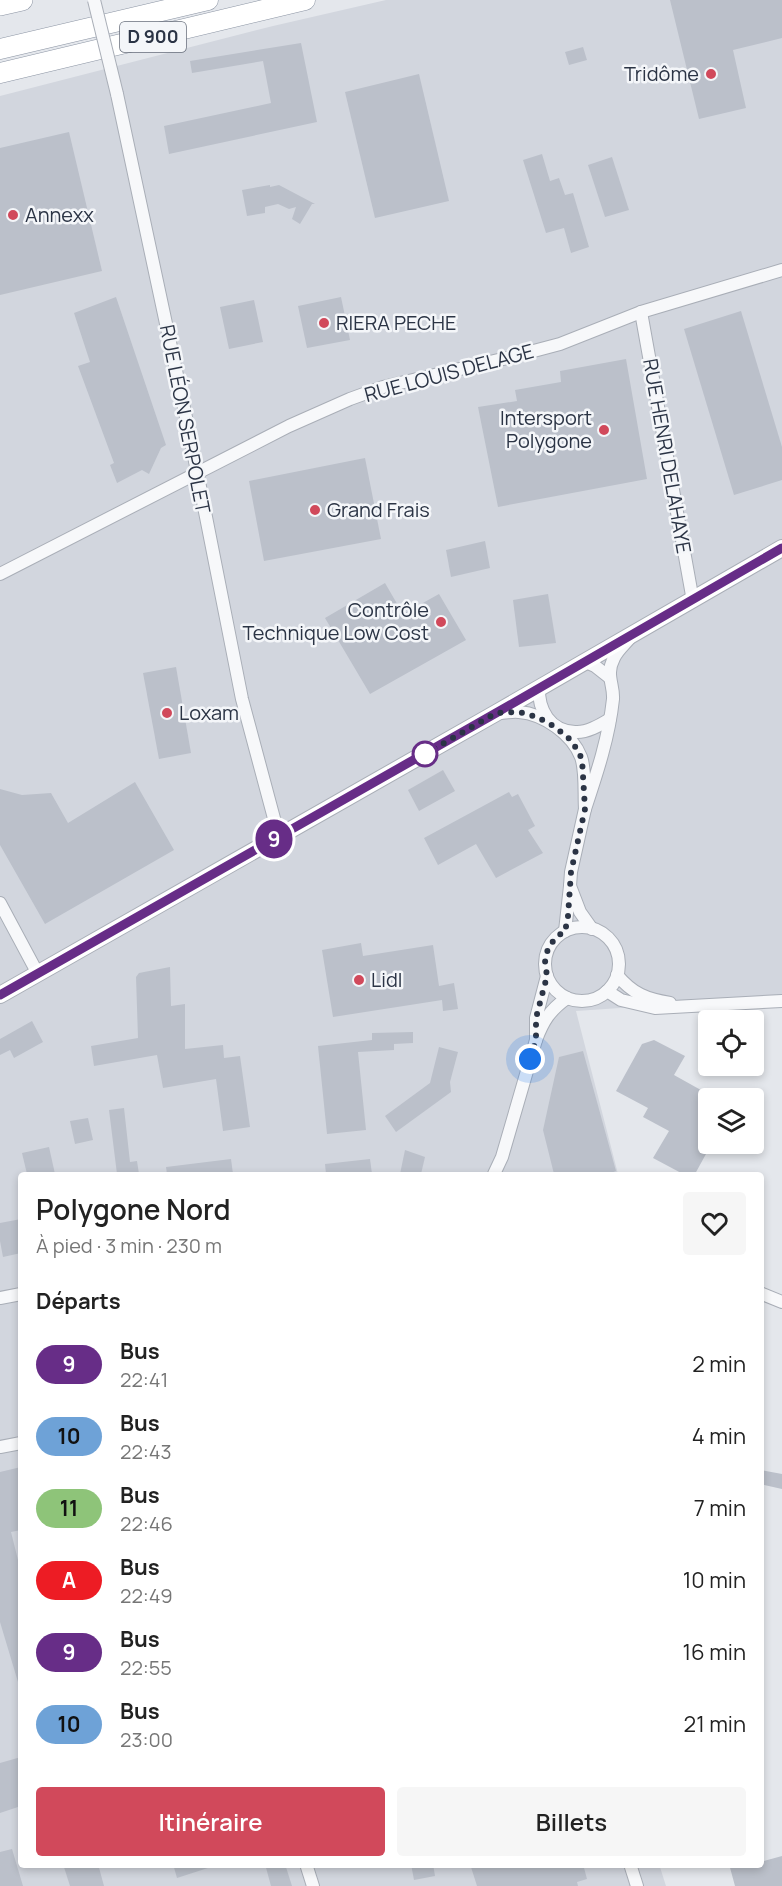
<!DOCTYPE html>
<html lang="fr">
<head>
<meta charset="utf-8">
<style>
  :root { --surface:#fff; --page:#f6f6f6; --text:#222; --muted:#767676; --accent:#d1495b }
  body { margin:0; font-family:Manrope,sans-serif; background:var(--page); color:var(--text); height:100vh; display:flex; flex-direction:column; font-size:22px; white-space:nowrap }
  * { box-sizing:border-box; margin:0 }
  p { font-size:20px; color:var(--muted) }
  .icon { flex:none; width:33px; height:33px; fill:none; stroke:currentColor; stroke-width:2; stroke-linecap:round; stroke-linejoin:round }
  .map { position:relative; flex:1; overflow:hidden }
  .panel { position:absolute; left:18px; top:1172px; width:746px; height:696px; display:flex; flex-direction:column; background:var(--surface); border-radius:6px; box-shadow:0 3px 9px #0003 }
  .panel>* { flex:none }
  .badge { padding:0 12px; border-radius:20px; font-size:21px; line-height:39px }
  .tools { position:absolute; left:698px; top:1010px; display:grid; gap:12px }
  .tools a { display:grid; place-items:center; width:66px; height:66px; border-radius:6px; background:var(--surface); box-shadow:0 3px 9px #0003; font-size:30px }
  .you { position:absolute; width:30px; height:30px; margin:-15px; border:4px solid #fff; border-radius:50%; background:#1a73e8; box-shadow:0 0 0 9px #1a73e833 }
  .map>.badge { position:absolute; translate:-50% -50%; box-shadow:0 0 0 3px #fff }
  h2 { padding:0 18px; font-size:22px; line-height:54px }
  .round { display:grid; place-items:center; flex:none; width:63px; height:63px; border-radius:6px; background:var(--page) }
  .head { display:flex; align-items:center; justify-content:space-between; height:102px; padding:0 18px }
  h1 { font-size:28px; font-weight:600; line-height:45px }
  .action { display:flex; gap:12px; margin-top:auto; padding:12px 18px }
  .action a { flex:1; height:69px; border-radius:6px; background:var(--accent); color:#fff; font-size:24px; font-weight:600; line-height:69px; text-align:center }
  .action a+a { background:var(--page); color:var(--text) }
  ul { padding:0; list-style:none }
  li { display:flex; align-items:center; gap:18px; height:72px; padding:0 18px }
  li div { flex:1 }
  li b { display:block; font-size:22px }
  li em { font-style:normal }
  li .badge { min-width:66px; font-weight:700; text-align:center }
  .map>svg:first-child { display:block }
  .built { fill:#d2d6de }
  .building { fill:#bbc0ca }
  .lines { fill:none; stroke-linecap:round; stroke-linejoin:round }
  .minor-casing { stroke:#a9aeb7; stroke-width:14 }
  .secondary-casing { stroke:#a9aeb7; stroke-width:18 }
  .trunk-casing { stroke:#8b94a3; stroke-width:21 }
  .motorway-casing { stroke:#8b94a3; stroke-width:22 }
  .minor { stroke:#f7f8fa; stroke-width:12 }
  .secondary { stroke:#fff; stroke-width:16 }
  .trunk { stroke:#fff; stroke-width:20 }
  .motorway { stroke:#fff; stroke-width:21 }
  .minor-bridge-casing { stroke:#a9aeb7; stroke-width:14; stroke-linecap:butt }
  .minor-bridge { stroke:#f7f8fa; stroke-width:12 }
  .line-casing { stroke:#fff; stroke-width:14 }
  .line { stroke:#672d87; stroke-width:9 }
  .walk { stroke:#2b3445; stroke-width:6; stroke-dasharray:0 10.8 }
  .poi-dot { fill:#d1495b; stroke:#f4f6f9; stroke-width:2 }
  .stop-dot { fill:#fff; stroke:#672d87; stroke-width:3 }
  .labels { text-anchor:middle; stroke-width:5; stroke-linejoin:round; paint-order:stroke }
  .shield { fill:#f4f6f9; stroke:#676e7b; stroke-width:1.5 }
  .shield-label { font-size:18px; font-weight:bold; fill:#2b3445 }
  .poi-label { font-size:20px; fill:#2b3445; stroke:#f4f6f9; text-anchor:start }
  .street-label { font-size:20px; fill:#2b3445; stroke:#f4f6f9 }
</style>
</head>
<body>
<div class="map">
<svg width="782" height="1886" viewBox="0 0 782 1886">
  <rect width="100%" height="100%" fill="#e4e7ec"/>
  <polygon class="built" points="386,0 782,0 782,997 576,1011 618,1174 21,1174 21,1864 659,1864 666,1886 0,1886 0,96 273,26"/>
  <g class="building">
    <polygon points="670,0 782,0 782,38 733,50 746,108 699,119"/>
    <polygon points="301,43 317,122 169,154 164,126 271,103 263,61 192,73 190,61"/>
    <polygon points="583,47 587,60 569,65 565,52"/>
    <polygon points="419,74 449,201 375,218 345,92"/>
    <polygon points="69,132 102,271 0,295 0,148"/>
    <polygon points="542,154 550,181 559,178 565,195 573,193 589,247 571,253 564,228 546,233 523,160"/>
    <polygon points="612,157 629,210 605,217 588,165"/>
    <polygon points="270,185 270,187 279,185 315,204 312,204 300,224 292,219 296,207 289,209 278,204 265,207 265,213 247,216 242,190"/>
    <polygon points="116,297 166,445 161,448 149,474 142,470 117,483 110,465 114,463 78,366 90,362 74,313"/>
    <polygon points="341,297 350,340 307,348 298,306"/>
    <polygon points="254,300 263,342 229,349 220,307"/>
    <polygon points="741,311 782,447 782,480 734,495 684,329"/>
    <polygon points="626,359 647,479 498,507 478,407 517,401 515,390 561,382 560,371"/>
    <polygon points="365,458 381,539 264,561 249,481"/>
    <polygon points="485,541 490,568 451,577 446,550"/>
    <polygon points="385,583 403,614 439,594 466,640 370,694 325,618"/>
    <polygon points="548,594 556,643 519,647 513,600"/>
    <polygon points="176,667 191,753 159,759 143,673"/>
    <polygon points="443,770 455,791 419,811 408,790"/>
    <polygon points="135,782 174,850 45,924 0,845 0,789 22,795 51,793 68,823"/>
    <polygon points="509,792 512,797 518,794 535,826 528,830 543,853 496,878 476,844 438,865 424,838"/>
    <polygon points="361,943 363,956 433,945 439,986 454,983 458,1009 443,1011 442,1000 333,1017 322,950"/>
    <polygon points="170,967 171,1006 185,1004 185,1049 223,1045 224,1058 240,1056 250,1127 223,1131 216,1079 163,1088 157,1055 94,1066 91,1046 138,1038 136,977 139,973"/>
    <polygon points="32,1021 43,1042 14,1058 10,1050 0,1055 0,1039"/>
    <polygon points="413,1032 413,1043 394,1044 394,1050 358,1052 366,1130 327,1134 318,1046 372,1040 372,1033"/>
    <polygon points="654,1040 685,1056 674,1075 708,1094 708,1143 712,1143 695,1174 683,1174 653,1158 669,1131 643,1117 648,1108 616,1091 642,1044"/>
    <polygon points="439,1047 458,1052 450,1082 451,1092 396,1132 385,1116 430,1083"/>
    <polygon points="583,1051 616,1171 611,1173 612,1174 554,1174 543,1130 559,1057"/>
    <polygon points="124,1108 130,1162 137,1161 139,1174 117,1174 109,1110"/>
    <polygon points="88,1118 93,1140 75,1144 70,1121"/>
    <polygon points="49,1147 55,1174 27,1174 22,1153"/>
    <polygon points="405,1150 425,1157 421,1174 400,1174"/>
    <polygon points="231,1159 233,1174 167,1174 166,1167"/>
    <polygon points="370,1159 372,1174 326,1174 325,1164"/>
    <polygon points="21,1219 21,1253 3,1257 0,1241 0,1223"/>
    <polygon points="21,1467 21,1530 11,1532 21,1572 21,1682 18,1682 0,1622 0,1472"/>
    <polygon points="760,1470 782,1474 782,1489 760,1484"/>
    <polygon points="21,1757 21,1806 0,1813 0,1763"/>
    <polygon points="12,1849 23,1886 0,1886 0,1852"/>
    <polygon points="782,1856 782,1886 735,1886 729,1864 760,1864 760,1862"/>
    <polygon points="63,1864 98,1864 104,1886 70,1886"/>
    <polygon points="173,1864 211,1864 211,1867 177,1878"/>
    <polygon points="265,1864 285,1864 292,1886 271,1886"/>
    <polygon points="411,1864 433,1864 435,1876 414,1880"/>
    <polygon points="470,1864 583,1864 587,1879 577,1882 578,1886 477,1886"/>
  </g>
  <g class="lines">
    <defs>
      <g id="minor">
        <polyline points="117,94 190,436 242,699 279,837"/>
        <polyline points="641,312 693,601"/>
        <polyline points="0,574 289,426 350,399 383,387 511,357 560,344 641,312 782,270"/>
        <polyline points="583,661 595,666 609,677"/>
        <path d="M539 687C538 710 550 731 575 732 587 733 600 725 610 719"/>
        <path d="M500 713C506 713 513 711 519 712 544 714 572 734 581 757 586 770 584 795 585 809 597 773 609 737 613 699 614 684 605 675 614 658 617 651 624 645 629 639"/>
        <polyline points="570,886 571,872 585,809"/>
        <polyline points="0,903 38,974"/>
        <circle cx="582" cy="964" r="37"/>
        <polyline points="565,931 570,886 580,912 592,929"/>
        <path d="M617 975C633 994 646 999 670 1003"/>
        <path d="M547 976 536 1018V1040C543 1021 550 1010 567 998"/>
        <polyline points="607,991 621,1000 655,1008 782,1001"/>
        <polyline points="494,1174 502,1157 536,1040"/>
        <polyline points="760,1293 782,1302"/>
        <polyline points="0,1298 21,1294"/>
        <polyline points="0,1447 21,1443"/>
        <polyline points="306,1864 313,1886"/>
        <polyline points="630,1864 637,1886"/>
      </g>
      <polyline id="secondary" points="0,995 496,713 782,548"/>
      <g id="trunk">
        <polyline points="0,49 208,0"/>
        <polyline points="0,73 305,0"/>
      </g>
      <polyline id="motorway" points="0,5 22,0"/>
    </defs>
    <use href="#minor" class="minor-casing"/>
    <use href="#secondary" class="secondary-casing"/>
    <use href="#trunk" class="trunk-casing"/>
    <use href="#motorway" class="motorway-casing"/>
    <use href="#minor" class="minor"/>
    <use href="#secondary" class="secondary"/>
    <use href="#trunk" class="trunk"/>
    <use href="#motorway" class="motorway"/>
    <defs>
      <polyline id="minor-bridge" points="94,0 117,94"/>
    </defs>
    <use href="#minor-bridge" class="minor-bridge-casing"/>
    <use href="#minor-bridge" class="minor-bridge"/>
  </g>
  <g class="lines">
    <defs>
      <polyline id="line" points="0,995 496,713 782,548"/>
    </defs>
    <use href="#line" class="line-casing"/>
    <use href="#line" class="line"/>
    <polyline class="walk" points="425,754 496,713 519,712 537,717 555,727 572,741 582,759 585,809 571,872 568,916 565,932 557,936 548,948 545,962 547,976 536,1018 536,1040 530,1059"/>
  </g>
  <g class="poi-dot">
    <circle cx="711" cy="74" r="6"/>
    <circle cx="13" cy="215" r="6"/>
    <circle cx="324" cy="323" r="6"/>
    <circle cx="604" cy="430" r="6"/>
    <circle cx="315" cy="510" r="6"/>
    <circle cx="441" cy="622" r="6"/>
    <circle cx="167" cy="713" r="6"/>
    <circle cx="359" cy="980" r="6"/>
  </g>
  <circle class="stop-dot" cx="425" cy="754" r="12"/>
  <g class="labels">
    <rect class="shield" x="120" y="22" width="66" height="30" rx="4.5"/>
    <g class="shield-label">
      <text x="153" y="43">D 900</text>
    </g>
    <g class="poi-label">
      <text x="699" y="81" text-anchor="end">Tridôme</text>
      <text x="25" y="222">Annexx</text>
      <text x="336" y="330">RIERA PECHE</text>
      <text x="592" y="425" text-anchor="end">Intersport<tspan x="592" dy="23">Polygone</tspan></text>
      <text x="327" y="517">Grand Frais</text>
      <text x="429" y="617" text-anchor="end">Contrôle<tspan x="429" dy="23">Technique Low Cost</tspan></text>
      <text x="179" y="720">Loxam</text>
      <text x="371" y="987">Lidl</text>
    </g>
    <g class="street-label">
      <text transform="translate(449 373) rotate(-15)" y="7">RUE LOUIS DELAGE</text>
      <text transform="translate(185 419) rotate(79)" y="7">RUE LÉON SERPOLET</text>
      <text transform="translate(667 456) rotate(80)" y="7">RUE HENRI DELAHAYE</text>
    </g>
  </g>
</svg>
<div class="tools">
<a><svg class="icon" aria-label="locate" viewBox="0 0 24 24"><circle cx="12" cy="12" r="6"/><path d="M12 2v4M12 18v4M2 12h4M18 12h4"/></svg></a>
<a><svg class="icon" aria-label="layers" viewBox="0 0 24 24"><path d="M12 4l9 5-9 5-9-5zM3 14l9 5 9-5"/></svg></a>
</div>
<div class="you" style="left:530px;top:1059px"></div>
<b class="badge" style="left:274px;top:839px;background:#672d87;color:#fff">9</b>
<section class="panel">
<div class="head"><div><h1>Polygone Nord</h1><p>À pied · 3 min · 230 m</p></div><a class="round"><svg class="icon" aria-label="heart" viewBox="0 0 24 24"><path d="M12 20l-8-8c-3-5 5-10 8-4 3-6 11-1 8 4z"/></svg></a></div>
<h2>Départs</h2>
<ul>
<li><span class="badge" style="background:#672d87;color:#fff">9</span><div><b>Bus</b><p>22:41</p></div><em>2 min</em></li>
<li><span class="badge" style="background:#6ea2d7;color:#111">10</span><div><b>Bus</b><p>22:43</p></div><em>4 min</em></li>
<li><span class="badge" style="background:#8ec479;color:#111">11</span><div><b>Bus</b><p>22:46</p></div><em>7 min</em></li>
<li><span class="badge" style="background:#ed1c24;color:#fff">A</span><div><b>Bus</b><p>22:49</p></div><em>10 min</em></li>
<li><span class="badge" style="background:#672d87;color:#fff">9</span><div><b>Bus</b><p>22:55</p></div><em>16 min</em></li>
<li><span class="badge" style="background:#6ea2d7;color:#111">10</span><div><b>Bus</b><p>23:00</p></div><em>21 min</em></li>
</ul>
<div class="action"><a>Itinéraire</a><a>Billets</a></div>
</section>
</div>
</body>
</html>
